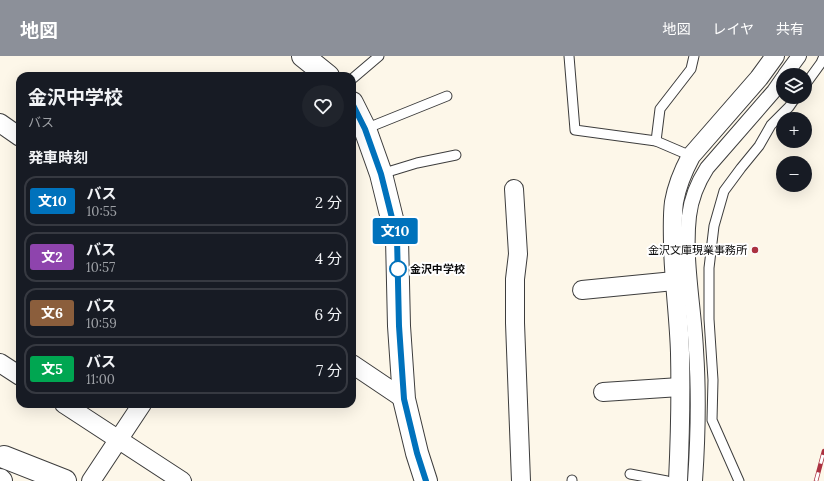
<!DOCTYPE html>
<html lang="ja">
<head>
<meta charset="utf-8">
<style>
  :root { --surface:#171b24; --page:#20242c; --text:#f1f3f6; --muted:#9ea1a6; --line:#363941; --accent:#8c9099 }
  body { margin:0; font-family:Lora,"Noto Sans JP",serif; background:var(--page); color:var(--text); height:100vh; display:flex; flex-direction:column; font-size:15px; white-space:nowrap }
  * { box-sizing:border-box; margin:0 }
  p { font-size:13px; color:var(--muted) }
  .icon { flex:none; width:22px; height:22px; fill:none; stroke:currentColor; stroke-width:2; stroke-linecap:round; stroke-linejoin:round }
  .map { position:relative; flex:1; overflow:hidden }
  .sheet { position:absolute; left:16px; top:16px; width:340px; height:336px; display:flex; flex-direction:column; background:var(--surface); border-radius:12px; box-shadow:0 4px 16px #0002 }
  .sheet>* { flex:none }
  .badge { padding:0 8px; border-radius:3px; font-size:14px; line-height:26px }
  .controls { position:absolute; left:776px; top:12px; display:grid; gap:8px }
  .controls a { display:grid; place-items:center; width:36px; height:36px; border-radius:50%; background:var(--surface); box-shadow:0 4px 16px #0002; font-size:20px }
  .map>.badge { position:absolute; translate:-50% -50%; box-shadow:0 0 0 2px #fff }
  h2 { padding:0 12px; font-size:15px; line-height:36px }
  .round { display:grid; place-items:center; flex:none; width:42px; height:42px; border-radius:21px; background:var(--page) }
  .summary { display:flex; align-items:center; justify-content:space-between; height:68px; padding:0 12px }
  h1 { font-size:19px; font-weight:700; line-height:30px }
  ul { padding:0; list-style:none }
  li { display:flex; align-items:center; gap:12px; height:50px; margin:0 8px 6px; padding:0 4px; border:2px solid var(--line); border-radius:12px }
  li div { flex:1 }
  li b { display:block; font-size:15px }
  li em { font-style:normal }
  li .badge { min-width:44px; font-weight:700; text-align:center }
  header { display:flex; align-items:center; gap:24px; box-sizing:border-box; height:56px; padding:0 20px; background:var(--accent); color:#fff }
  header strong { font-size:19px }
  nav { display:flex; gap:22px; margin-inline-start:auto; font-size:14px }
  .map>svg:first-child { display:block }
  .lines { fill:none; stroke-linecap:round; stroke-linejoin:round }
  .service-casing { stroke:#3d3d3d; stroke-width:11 }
  .pedestrian-casing { stroke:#3d3d3d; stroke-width:16 }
  .minor-casing { stroke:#3d3d3d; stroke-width:20 }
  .tertiary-casing { stroke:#3d3d3d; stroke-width:24 }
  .service { stroke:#fff; stroke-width:9 }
  .pedestrian { stroke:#fff; stroke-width:14 }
  .minor { stroke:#fff; stroke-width:18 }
  .tertiary { stroke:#fff; stroke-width:22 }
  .rail-casing { stroke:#ab3140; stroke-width:4.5 }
  .rail { stroke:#fff; stroke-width:3; stroke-dasharray:9; stroke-linecap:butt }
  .line-casing { stroke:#fff; stroke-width:9 }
  .line { stroke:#0072bc; stroke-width:6 }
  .poi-dot { fill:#ab3140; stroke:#fff; stroke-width:1.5 }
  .stop-dot { fill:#fff; stroke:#0072bc; stroke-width:2 }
  .labels { text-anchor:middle; stroke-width:4; stroke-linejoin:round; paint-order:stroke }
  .poi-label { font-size:11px; fill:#0a0a0a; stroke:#fff; text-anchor:end }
  .stop-label { font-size:11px; font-weight:bold; fill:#0a0a0a; stroke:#fff; text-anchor:start }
</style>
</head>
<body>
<header>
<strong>地図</strong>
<nav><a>地図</a><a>レイヤ</a><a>共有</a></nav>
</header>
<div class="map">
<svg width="824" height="425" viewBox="0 0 824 425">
  <rect width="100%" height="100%" fill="#fdf7e9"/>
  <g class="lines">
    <defs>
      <g id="service">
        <polyline points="569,0 575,74 656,85"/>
        <polyline points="352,23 379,0"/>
        <polyline points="805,29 821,7 824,0"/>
        <polyline points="365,73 447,40"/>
        <polyline points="691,100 656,85 660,53 691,13 694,0"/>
        <polyline points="381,118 417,107 456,99"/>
        <polyline points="630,418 667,425"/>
        <polyline points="572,425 572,424"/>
        <polyline points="739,425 712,364 713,324 709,263 709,212 714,170 724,135 741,112 759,90 771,69 789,51 796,41"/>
      </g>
      <g id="pedestrian">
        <polyline points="785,19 799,0"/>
        <path d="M695 425C698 381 699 338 696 294 694 251 684 203 689 160 691 143 698 126 707 112L774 35 783 22"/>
      </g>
      <g id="minor">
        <polyline points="0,67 20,81"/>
        <polyline points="514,133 518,198 515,223 515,267 521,425"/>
        <polyline points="582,234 674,225"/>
        <polyline points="0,307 20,320"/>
        <polyline points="352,308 404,343"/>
        <polyline points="603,336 680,331"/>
        <polyline points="64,348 182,425"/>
        <polyline points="91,425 142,348"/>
        <path d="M678 425C680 383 681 340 680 297 679 262 674 227 673 191 673 176 672 161 674 146 677 129 683 115 691 100L759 22 775 0"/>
      </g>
      <g id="tertiary">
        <polyline points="303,0 328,20"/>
        <polyline points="352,47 365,73 381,118 397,183 399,270 404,343 417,397 426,425"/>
        <polyline points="4,401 65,425"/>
        <polyline points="0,424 1,425"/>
      </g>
    </defs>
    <use href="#service" class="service-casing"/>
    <use href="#pedestrian" class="pedestrian-casing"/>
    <use href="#minor" class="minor-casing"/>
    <use href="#tertiary" class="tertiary-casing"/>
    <use href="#service" class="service"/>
    <use href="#pedestrian" class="pedestrian"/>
    <use href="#minor" class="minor"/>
    <use href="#tertiary" class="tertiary"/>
    <defs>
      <polyline id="rail" points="816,425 824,395"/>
    </defs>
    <use href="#rail" class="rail-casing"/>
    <use href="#rail" class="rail"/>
  </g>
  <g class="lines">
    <defs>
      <polyline id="line" points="352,47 365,73 381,118 397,182 399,270 404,343 417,397 426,425"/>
    </defs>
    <use href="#line" class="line-casing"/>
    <use href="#line" class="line"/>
  </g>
  <circle class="poi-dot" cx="755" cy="194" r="4"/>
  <circle class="stop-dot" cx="398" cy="213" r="8"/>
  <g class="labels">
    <g class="poi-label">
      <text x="747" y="198">金沢文庫現業事務所</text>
    </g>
    <g class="stop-label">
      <text x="410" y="217">金沢中学校</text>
    </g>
  </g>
</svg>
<div class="controls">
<a><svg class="icon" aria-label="layers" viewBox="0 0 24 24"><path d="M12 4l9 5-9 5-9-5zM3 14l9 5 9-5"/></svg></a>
<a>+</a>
<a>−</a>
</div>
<b class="badge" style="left:395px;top:175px;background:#0072bc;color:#fff">文10</b>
<section class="sheet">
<div class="summary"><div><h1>金沢中学校</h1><p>バス</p></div><a class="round"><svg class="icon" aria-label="heart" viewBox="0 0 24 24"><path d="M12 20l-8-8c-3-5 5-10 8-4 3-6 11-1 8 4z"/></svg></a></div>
<h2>発車時刻</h2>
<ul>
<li><span class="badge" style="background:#0072bc;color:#fff">文10</span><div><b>バス</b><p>10:55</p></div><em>2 分</em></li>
<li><span class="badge" style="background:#8e44ad;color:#fff">文2</span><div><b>バス</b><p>10:57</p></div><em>4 分</em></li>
<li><span class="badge" style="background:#8b5e3c;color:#fff">文6</span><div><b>バス</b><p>10:59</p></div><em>6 分</em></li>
<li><span class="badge" style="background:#00a651;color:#fff">文5</span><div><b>バス</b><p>11:00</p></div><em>7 分</em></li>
</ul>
</section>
</div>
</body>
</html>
